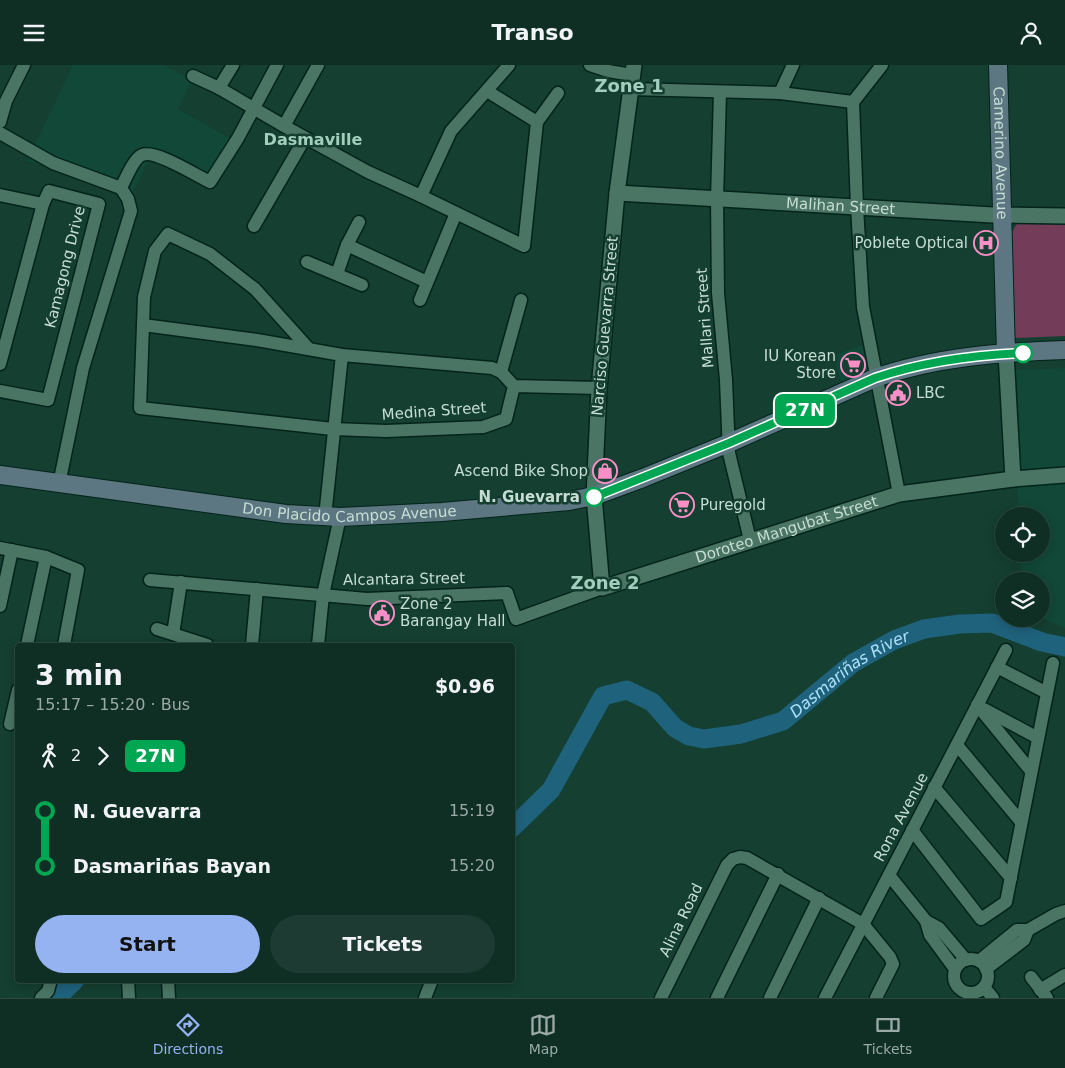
<!DOCTYPE html>
<html lang="en">
<head>
<meta charset="utf-8">
<style>
  :root { --surface:#0f2f25; --page:#1d3b32; --text:#f1f3f6; --muted:#9ba9a7; --line:#2f4a42; --accent:#95b2f1 }
  body { margin:0; font-family:"DejaVu Sans",sans-serif; background:var(--page); color:var(--text); height:100vh; display:flex; flex-direction:column; font-size:19px; white-space:nowrap }
  * { box-sizing:border-box; margin:0 }
  p { font-size:16px; color:var(--muted) }
  .icon { flex:none; width:28px; height:28px; fill:none; stroke:currentColor; stroke-width:2; stroke-linecap:round; stroke-linejoin:round }
  .map { position:relative; flex:1; overflow:hidden }
  .side { position:absolute; left:15px; top:578px; width:500px; height:340px; display:flex; flex-direction:column; background:var(--surface); border-radius:5px; box-shadow:0 2px 12px #0003,0 0 0 1px var(--line) }
  .side>* { flex:none }
  .badge { padding:0 10px; border-radius:8px; font-size:18px; line-height:32px }
  .controls { position:absolute; left:995px; top:442px; display:grid; gap:10px }
  .controls a { display:grid; place-items:center; width:55px; height:55px; border-radius:50%; background:var(--surface); box-shadow:0 2px 12px #0003,0 0 0 1px var(--line); font-size:25px }
  .map>.badge { position:absolute; translate:-50% -50%; box-shadow:0 0 0 2px #fff }
  .legs { display:flex; align-items:center; gap:8px; height:55px; padding:0 20px; font-size:16px }
  .legs p { margin-inline-start:auto }
  .summary { display:flex; align-items:center; justify-content:space-between; height:85px; padding:0 20px }
  h1 { font-size:28px; font-weight:700; line-height:38px }
  .cta { display:flex; gap:10px; margin-top:auto; padding:10px 20px }
  .cta a { flex:1; height:58px; border-radius:30px; background:var(--accent); color:#111; font-size:20px; font-weight:700; line-height:58px; text-align:center }
  .cta a+a { background:var(--page); color:var(--text) }
  ul { padding:0 20px; list-style:none }
  li { display:flex; align-items:center; gap:18px; height:55px; font-size:19px }
  li i { display:grid; place-items:center; width:8px; height:100%; margin:0 6px; background:currentColor }
  li i::after { content:''; width:12px; height:12px; margin:-6px; border:4px solid; border-radius:50%; background:var(--surface) }
  li p { margin-inline-start:auto }
  li:first-child i { background:linear-gradient(#0000 50%,currentColor 0) }
  li:last-child i { background:linear-gradient(currentColor 50%,#0000 0) }
  header { display:flex; justify-content:space-between; align-items:center; height:65px; padding:0 20px; background:var(--surface); font-size:22px; font-weight:700 }
  .dock { display:flex; justify-content:space-around; align-items:center; height:70px; border-top:1px solid var(--line); background:var(--surface); font-size:14px; color:var(--muted) }
  .dock a { display:grid; justify-items:center; gap:2px }
  .dock .active { color:var(--accent) }
  .map>svg:first-child { display:block }
  .built { fill:#114837 }
  .green { fill:#733d59 }
  .lines { fill:none; stroke-linecap:round; stroke-linejoin:round }
  .river { stroke:#1f627c; stroke-width:19 }
  .minor-casing { stroke:#03241a; stroke-width:15 }
  .tertiary-casing { stroke:#03241a; stroke-width:18 }
  .secondary-casing { stroke:#03241a; stroke-width:20 }
  .minor { stroke:#4a7464; stroke-width:12 }
  .tertiary { stroke:#4a7464; stroke-width:15 }
  .secondary { stroke:#5c7782; stroke-width:18 }
  .line-1-casing { stroke:#fff; stroke-width:11 }
  .line-1 { stroke:#00a651; stroke-width:8 }
  .stop-1-dot { fill:#fff; stroke:#00a651; stroke-width:2.5 }
  .labels { text-anchor:middle; stroke-width:5; stroke-linejoin:round; paint-order:stroke }
  .street-label { font-size:15px; fill:#c6ddd3; stroke:#143f31 }
  .poi-label { font-size:15px; fill:#c6ddd3; stroke:#143f31; text-anchor:end }
  .stop-label { font-size:15px; font-weight:bold; fill:#c6ddd3; stroke:#143f31; text-anchor:end }
  .neighbourhood-label { font-size:16px; font-weight:bold; fill:#a2cfbd; stroke:#143f31 }
  .water-label { font-size:16px; font-style:italic; fill:#abe0f8; stroke:#143f31 }
  .quarter-label { font-size:18px; font-weight:bold; fill:#a2cfbd; stroke:#143f31 }
</style>
</head>
<body>
<header><svg class="icon" aria-label="menu" viewBox="0 0 24 24"><path d="M4 6h16M4 12h16M4 18h16"/></svg>Transo<svg class="icon" aria-label="person" viewBox="0 0 24 24"><circle cx="12" cy="8" r="4"/><path d="M4 21q1-7 8-7t8 7"/></svg></header>
<div class="map">
<svg width="1065" height="933" viewBox="0 0 1065 933">
  <rect width="100%" height="100%" fill="#143f31"/>
  <g class="built">
    <polygon points="73,0 164,0 192,15 178,44 233,75 213,109 154,84 133,127 27,96"/>
    <polygon points="867,278 873,309 843,322 832,291"/>
    <polygon points="1065,303 1065,404 1017,408 1013,305"/>
    <polygon points="1065,419 1065,563 1041,553 1041,516 1022,516 1021,489 1041,489 1041,451 1019,451 1017,422"/>
  </g>
  <polygon class="green" points="1065,156 1065,271 1014,273 1012,167 1018,157"/>
  <g class="lines">
    <g class="river">
      <path id="s1" d="M512 763 551 725 603 631 627 625 652 637 675 663 689 671 704 674 741 669 783 656 853 598 894 575 924 564 960 559 992 558 1042 577 1065 582"/>
      <polyline points="57,933 75,915"/>
    </g>
    <defs>
      <g id="minor">
        <polyline points="590,0 608,6 632,10"/>
        <polyline points="193,11 219,23 284,61 368,107 421,131 524,181 537,57 558,28"/>
        <polyline points="219,23 233,0"/>
        <polyline points="631,24 780,28 853,37"/>
        <polyline points="487,26 537,57"/>
        <polyline points="720,27 717,134 718,228 726,315 729,388 750,475"/>
        <polyline points="780,28 793,0"/>
        <polyline points="853,37 857,142 863,242 899,429"/>
        <polyline points="853,37 882,0"/>
        <polyline points="0,57 6,36 24,0"/>
        <polyline points="284,61 318,0"/>
        <polyline points="0,68 53,98 121,123 128,134 131,146 83,303 59,419"/>
        <path d="M121 123C125 115 134 93 142 90 155 84 197 111 210 117L238 73 277 0"/>
        <polyline points="0,130 43,139"/>
        <polyline points="421,131 451,66 509,0"/>
        <polyline points="254,161 305,73"/>
        <polyline points="347,180 427,217"/>
        <polyline points="307,197 362,220"/>
        <polyline points="337,209 347,180 359,157"/>
        <polyline points="420,235 456,148"/>
        <polyline points="143,260 144,232 155,186 168,169 210,189 255,224 309,284"/>
        <polyline points="0,299 43,139 49,126 99,139 48,335 0,326"/>
        <polyline points="501,307 521,235"/>
        <polyline points="514,321 501,307 492,303 342,290 257,275 143,260 140,343 333,364 386,366 483,362 506,354 514,321 599,323"/>
        <polyline points="325,452 342,290"/>
        <polyline points="0,483 46,492 78,505 64,580"/>
        <polyline points="150,515 367,534 507,528 516,554 602,523"/>
        <polyline points="0,541 12,485"/>
        <polyline points="157,564 207,580"/>
        <polyline points="173,569 181,517"/>
        <polyline points="27,580 46,492"/>
        <polyline points="252,580 257,524"/>
        <polyline points="318,580 323,530 340,452"/>
        <polyline points="997,602 1047,628"/>
        <polyline points="977,640 1031,706"/>
        <polyline points="984,644 1038,673"/>
        <polyline points="10,659 18,625"/>
        <polyline points="957,680 1021,757"/>
        <polyline points="934,722 1011,813"/>
        <polyline points="912,765 981,854 1006,837 1053,598"/>
        <polyline points="889,810 926,856 930,870 955,904"/>
        <polyline points="926,856 939,863 966,895"/>
        <circle cx="971" cy="911" r="17"/>
        <polyline points="979,896 1017,865 1028,865 1056,849 1065,846"/>
        <polyline points="986,904 1024,875 1028,865"/>
        <polyline points="1031,912 1047,933"/>
        <polyline points="128,915 129,933"/>
        <polyline points="168,915 169,933"/>
        <polyline points="984,922 993,933"/>
        <polyline points="1040,925 1065,910"/>
        <polyline points="41,933 48,926 51,915"/>
        <polyline points="425,933 432,915"/>
        <polyline points="661,933 727,800 733,794 740,792 747,793 863,859 890,892 893,899 876,933"/>
        <polyline points="717,933 778,809"/>
        <polyline points="770,933 819,833"/>
        <polyline points="825,933 1006,585"/>
      </g>
      <g id="tertiary">
        <path id="s2" d="M634 0 617 128 599 323 594 431 602 523 899 429 1013 414 1065 410"/>
        <path id="s3" d="M617 128 993 150 1065 151"/>
        <polyline points="1006,288 1013,414"/>
      </g>
      <g id="secondary">
        <path id="s4" d="M998 0 1006 288"/>
        <path id="s5" d="M0 410 286 449 340 452 442 447 569 436 594 431 643 413 729 378 875 313C935 292 1002 287 1065 285"/>
      </g>
    </defs>
    <use href="#minor" class="minor-casing"/>
    <use href="#tertiary" class="tertiary-casing"/>
    <use href="#secondary" class="secondary-casing"/>
    <use href="#minor" class="minor"/>
    <use href="#tertiary" class="tertiary"/>
    <use href="#secondary" class="secondary"/>
  </g>
  <g class="lines">
    <defs>
      <path id="line-1" d="M594 432 729 378 875 313C922 297 973 290 1023 288"/>
    </defs>
    <use href="#line-1" class="line-1-casing"/>
    <use href="#line-1" class="line-1"/>
  </g>
  <defs>
    <symbol id="hospital-ring" viewBox="-11 -11 22 22"><circle r="9.5" fill="#143f31" stroke="#fa8fc7" stroke-width="1.5"/><path d="M-5-5h3v3.5h4V-5h3V5h-3V1.5h-4V5h-3Z" fill="#fa8fc7"/></symbol>
    <symbol id="supermarket-ring" viewBox="-11 -11 22 22"><circle r="9.5" fill="#143f31" stroke="#fa8fc7" stroke-width="1.5"/><path d="M-6-5.5h2.5l.6 2H6L4.5 2H-2.5L-4.4-4H-6ZM-1.5 3.2a1.3 1.3 0 1 0 .1 0ZM3 3.2a1.3 1.3 0 1 0 .1 0Z" fill="#fa8fc7"/></symbol>
    <symbol id="civic-ring" viewBox="-11 -11 22 22"><circle r="9.5" fill="#143f31" stroke="#fa8fc7" stroke-width="1.5"/><path d="M-.6-6.5H3V-4.5H.6V-3L4-1V1h2V6H-6V1h2V-1L-.6-3ZM-1.2 2.5V6h2.4V2.5Z" fill="#fa8fc7"/></symbol>
    <symbol id="shop-ring" viewBox="-11 -11 22 22"><circle r="9.5" fill="#143f31" stroke="#fa8fc7" stroke-width="1.5"/><path d="M-5-2.5h2.3a2.7 3.5 0 0 1 5.4 0H5L5.5 6h-11ZM-1.5-2.5h3a1.5 2.3 0 0 0-3 0Z" fill="#fa8fc7"/></symbol>
  </defs>
  <g fill-rule="evenodd">
    <use href="#hospital-ring" x="972" y="164" width="28" height="28"/>
    <use href="#supermarket-ring" x="839" y="286" width="28" height="28"/>
    <use href="#civic-ring" x="884" y="314" width="28" height="28"/>
    <use href="#shop-ring" x="591" y="392" width="28" height="28"/>
    <use href="#supermarket-ring" x="668" y="426" width="28" height="28"/>
    <use href="#civic-ring" x="368" y="534" width="28" height="28"/>
  </g>
  <g class="stop-1-dot">
    <circle cx="1023" cy="288" r="9"/>
    <circle cx="594" cy="432" r="9"/>
  </g>
  <g class="labels">
    <g class="street-label">
      <text dy="5" stroke="none"><textPath href="#s4" startOffset="88">Camerino Avenue</textPath></text>
      <text dy="5" stroke="none"><textPath href="#s3" startOffset="224">Malihan Street</textPath></text>
      <text transform="translate(65 202) rotate(-76)" y="5">Kamagong Drive</text>
      <text transform="translate(705 253) rotate(-94)" y="5">Mallari Street</text>
      <text transform="translate(605 261) rotate(-85)" y="5">Narciso Guevarra Street</text>
      <text transform="translate(434 346) rotate(-4)" y="5">Medina Street</text>
      <text dy="5" stroke="none"><textPath href="#s5" startOffset="352">Don Placido Campos Avenue</textPath></text>
      <text dy="5" stroke="none"><textPath href="#s2" startOffset="719">Doroteo Mangubat Street</textPath></text>
      <text transform="translate(404 514) rotate(-1)" y="5">Alcantara Street</text>
      <text transform="translate(901 752) rotate(-62)" y="5">Rona Avenue</text>
      <text transform="translate(681 855) rotate(-64)" y="5">Alina Road</text>
    </g>
    <g class="poi-label">
      <text x="968" y="183">Poblete Optical</text>
      <text x="836" y="296">IU Korean<tspan x="836" dy="17">Store</tspan></text>
      <text x="916" y="333" text-anchor="start">LBC</text>
      <text x="588" y="411">Ascend Bike Shop</text>
      <text x="700" y="445" text-anchor="start">Puregold</text>
      <text x="400" y="544" text-anchor="start">Zone 2<tspan x="400" dy="17">Barangay Hall</tspan></text>
    </g>
    <g class="stop-label">
      <text x="580" y="437">N. Guevarra</text>
    </g>
    <g class="neighbourhood-label">
      <text x="313" y="80">Dasmaville</text>
    </g>
    <g class="water-label">
      <text dy="6" stroke="none"><textPath href="#s1" startOffset="444">Dasmariñas River</textPath></text>
    </g>
    <g class="quarter-label">
      <text x="629" y="27">Zone 1</text>
      <text x="605" y="524">Zone 2</text>
    </g>
  </g>
</svg>
<div class="controls">
<a><svg class="icon" aria-label="locate" viewBox="0 0 24 24"><circle cx="12" cy="12" r="6"/><path d="M12 2v4M12 18v4M2 12h4M18 12h4"/></svg></a>
<a><svg class="icon" aria-label="layers" viewBox="0 0 24 24"><path d="M12 4l9 5-9 5-9-5zM3 14l9 5 9-5"/></svg></a>
</div>
<b class="badge" style="left:805px;top:345px;background:#00a651;color:#fff">27N</b>
<section class="side">
<div class="summary"><div><h1>3 min</h1><p>15:17 – 15:20 · Bus</p></div><b>$0.96</b></div>
<div class="legs"><svg class="icon" aria-label="walk" viewBox="0 0 24 24"><circle cx="13" cy="4" r="2"/><path d="M13 8l-2 6 4 7M11 14l-3 7M7 12l3-4h3l4 4"/></svg>2<svg class="icon" aria-label="forward" viewBox="0 0 24 24"><path d="M9 5l7 7-7 7"/></svg><b class="badge" style="background:#00a651;color:#fff">27N</b></div>
<ul>
<li><i style="color:#00a651"></i><b>N. Guevarra</b><p>15:19</p></li>
<li><i style="color:#00a651"></i><b>Dasmariñas Bayan</b><p>15:20</p></li>
</ul>
<div class="cta"><a>Start</a><a>Tickets</a></div>
</section>
</div>
<nav class="dock">
<a class="active"><svg class="icon" aria-label="directions" viewBox="0 0 24 24"><path d="M12 3l9 9-9 9-9-9zM9 14v-3h6M13 9l2 2-2 2"/></svg>Directions</a>
<a><svg class="icon" aria-label="map" viewBox="0 0 24 24"><path d="M3 6l6-2 6 2 6-2v14l-6 2-6-2-6 2zM9 4v14M15 6v14"/></svg>Map</a>
<a><svg class="icon" aria-label="tickets" viewBox="0 0 24 24"><path d="M3 7h18v10H3zM15 7v10"/></svg>Tickets</a>
</nav>
</body>
</html>
